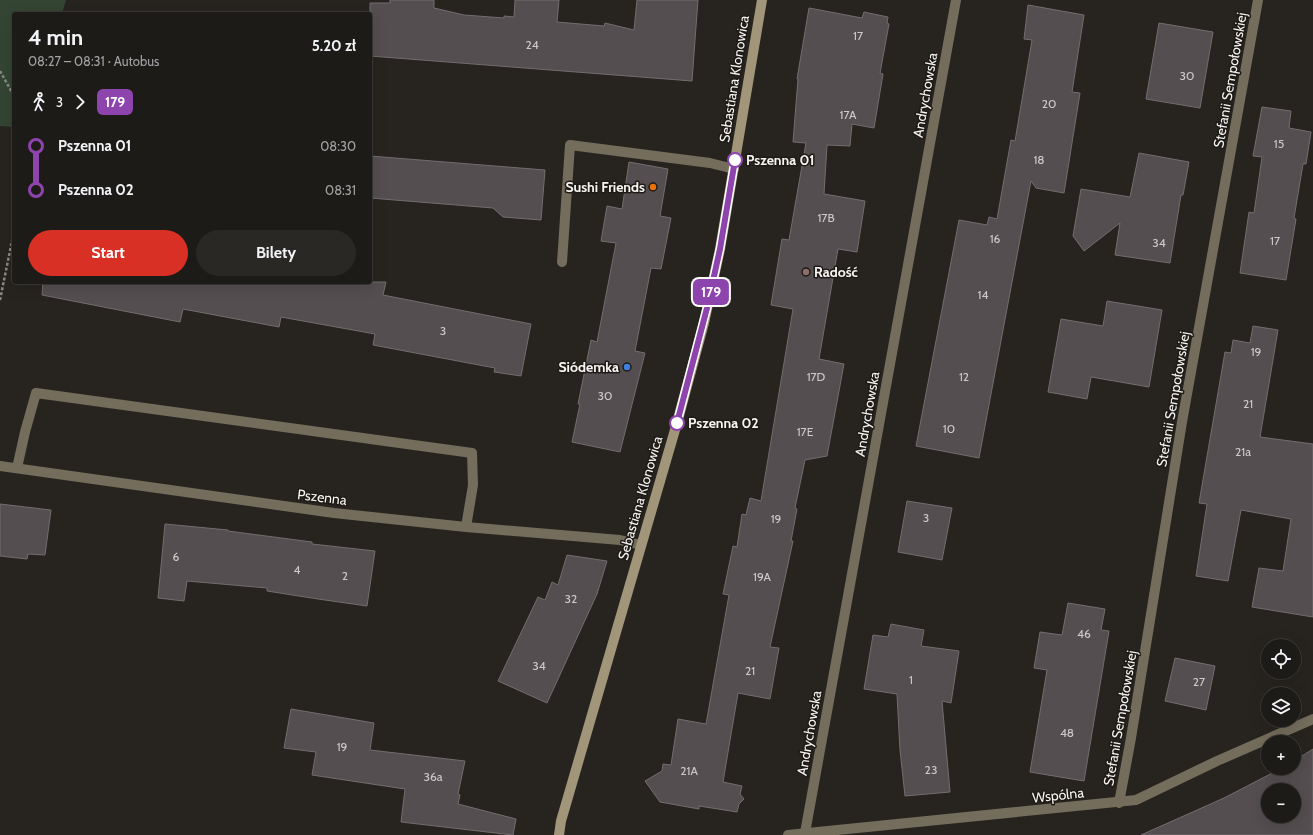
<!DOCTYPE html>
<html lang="pl">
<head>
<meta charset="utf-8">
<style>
  :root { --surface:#1d1b18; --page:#2a2825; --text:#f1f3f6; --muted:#a0a1a2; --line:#3b3937; --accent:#d93025 }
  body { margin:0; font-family:Cabin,sans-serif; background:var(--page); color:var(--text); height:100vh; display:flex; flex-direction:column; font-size:15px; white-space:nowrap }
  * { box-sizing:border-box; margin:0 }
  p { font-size:13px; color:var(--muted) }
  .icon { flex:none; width:22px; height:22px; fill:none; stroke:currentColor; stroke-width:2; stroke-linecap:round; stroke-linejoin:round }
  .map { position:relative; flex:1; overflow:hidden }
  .sheet { position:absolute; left:12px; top:12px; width:360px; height:272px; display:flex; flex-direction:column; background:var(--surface); border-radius:4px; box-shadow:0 4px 16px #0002,0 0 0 1px var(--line) }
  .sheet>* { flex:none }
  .badge { padding:0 8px; border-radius:6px; font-size:14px; line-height:26px }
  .buttons { position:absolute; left:1261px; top:639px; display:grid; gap:8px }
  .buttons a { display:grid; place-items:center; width:40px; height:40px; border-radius:50%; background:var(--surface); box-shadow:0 4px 16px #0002,0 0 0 1px var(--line); font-size:20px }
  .map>.badge { position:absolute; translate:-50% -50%; box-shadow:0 0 0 2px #fff }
  .legs { display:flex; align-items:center; gap:6px; height:44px; padding:0 16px; font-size:13px }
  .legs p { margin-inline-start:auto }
  .headline { display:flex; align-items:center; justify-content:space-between; height:68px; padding:0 16px }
  h1 { font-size:22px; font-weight:700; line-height:30px }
  .button { display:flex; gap:8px; margin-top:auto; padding:8px 16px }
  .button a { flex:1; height:46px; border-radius:24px; background:var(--accent); color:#fff; font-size:16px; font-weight:700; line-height:46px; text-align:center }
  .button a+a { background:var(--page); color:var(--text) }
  ul { padding:0 16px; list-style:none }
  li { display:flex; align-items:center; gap:14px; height:44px; font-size:15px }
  li i { display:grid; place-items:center; width:6px; height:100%; margin:0 5px; background:currentColor }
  li i::after { content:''; width:10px; height:10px; margin:-5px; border:3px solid; border-radius:50%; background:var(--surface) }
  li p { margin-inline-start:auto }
  li:first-child i { background:linear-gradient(#0000 50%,currentColor 0) }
  li:last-child i { background:linear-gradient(currentColor 50%,#0000 0) }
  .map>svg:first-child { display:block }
  .green { fill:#344533 }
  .building { fill:#554e51; stroke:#736d6f; fill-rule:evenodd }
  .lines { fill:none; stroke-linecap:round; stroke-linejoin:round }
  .path { stroke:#8b8885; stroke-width:2.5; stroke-dasharray:3 2; stroke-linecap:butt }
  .lane { stroke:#746d5c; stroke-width:10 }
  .street { stroke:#746d5c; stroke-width:10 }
  .secondary { stroke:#a1967a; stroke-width:10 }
  .line-1-casing { stroke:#fff; stroke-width:9 }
  .line-1 { stroke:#8e44ad; stroke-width:6 }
  .stop-1-dot { fill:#fff; stroke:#8e44ad; stroke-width:2 }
  .food-dot { fill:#e8710a; stroke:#1e1a16; stroke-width:1.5 }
  .education-dot { fill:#8d6e63; stroke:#1e1a16; stroke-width:1.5 }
  .shop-dot { fill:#3f7fe0; stroke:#1e1a16; stroke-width:1.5 }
  .labels { text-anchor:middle; stroke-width:3; stroke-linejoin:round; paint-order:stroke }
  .number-label { font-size:12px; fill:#cecac9 }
  .street-label { font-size:14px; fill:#f6f3f1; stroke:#1e1a16 }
  .stop-label { font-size:14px; font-weight:bold; fill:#f6f3f1; stroke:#1e1a16; text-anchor:start }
  .poi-label { font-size:14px; font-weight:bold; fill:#f6f3f1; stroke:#1e1a16; text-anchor:end }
</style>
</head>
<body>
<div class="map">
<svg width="1313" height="835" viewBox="0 0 1313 835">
  <rect width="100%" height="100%" fill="#272420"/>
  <polygon class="green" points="0,0 66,0 62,14 14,14 14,127 0,126"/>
  <g class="building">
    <polygon points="390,0 434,0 434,8 464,15 504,18 504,16 514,17 515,0 559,0 557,22 604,26 605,23 634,30 637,0 698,0 692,81 370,56 370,3 390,3"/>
    <polygon points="1028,5 1084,15 1072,92 1080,93 1064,193 1036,188 1031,181 979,458 916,446 959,220 987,225 989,217 997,219 1011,140 1015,141 1032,40 1024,39"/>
    <polygon points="809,8 862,18 864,12 888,17 887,23 889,24 880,73 883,74 874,128 852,124 850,146 827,145 824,194 865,201 857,252 838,249 819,359 844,364 827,456 805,460 795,508 797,509 791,541 793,541 770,647 779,648 770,699 738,693 723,782 742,786 740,794 744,799 739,804 737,812 699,806 699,809 660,802 645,781 662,771 663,764 671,765 678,719 706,724 729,595 723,594 733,546 737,547 742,514 746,515 750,498 761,501 793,309 771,305 782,239 789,240 806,143 793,142 798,79 797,79"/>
    <polygon points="1159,23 1213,32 1200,108 1146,99"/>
    <polygon points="1262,107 1291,111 1289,128 1311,132 1306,164 1303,164 1294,218 1296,219 1286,280 1240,273 1249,212 1254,213 1262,157 1253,156"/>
    <polygon points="1139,153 1189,162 1183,195 1181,195 1170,263 1115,255 1120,223 1084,251 1073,236 1081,189 1130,197"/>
    <polygon points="370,156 545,170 541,220 503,217 493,208 370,198"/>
    <polygon points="629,162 668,169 660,216 671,218 661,269 651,268 635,351 645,353 620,452 572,442 580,404 578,404 591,340 597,342 616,243 601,241 607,206 622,209"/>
    <polygon points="43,282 386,282 383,295 531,324 521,376 494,372 495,368 373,345 375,334 281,317 279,327 183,309 180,322 42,295"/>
    <polygon points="1107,301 1162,310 1149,387 1091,377 1087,399 1048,392 1061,319 1103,326"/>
    <polygon points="1253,326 1278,330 1260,437 1313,444 1313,617 1252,607 1259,568 1283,571 1291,519 1241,510 1228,581 1196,576 1207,504 1199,503 1225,352 1231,353 1233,340 1250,343"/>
    <polygon points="907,501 952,508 942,560 898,552"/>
    <polygon points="0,504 51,510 45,555 28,554 27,559 0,556"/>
    <polygon points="165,524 228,530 228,531 312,542 312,544 375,551 367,606 318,599 267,591 267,588 187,581 184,601 158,598"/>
    <polygon points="567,555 607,561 597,594 547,703 498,681 538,597 545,600 552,582 558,585"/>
    <polygon points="1068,603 1105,609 1101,630 1109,631 1084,781 1030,772 1047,670 1034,668 1040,632 1062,635"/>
    <polygon points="891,624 924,630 921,646 959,651 951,703 942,701 950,792 905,796 900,750 897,694 864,689 873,635 888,637"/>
    <polygon points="1175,658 1215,666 1206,710 1165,701"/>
    <polygon points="291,709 374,723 370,750 465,761 458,794 460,795 458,804 516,819 513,835 401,822 405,789 312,775 316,752 284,748"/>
    <path d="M1313 749V835H1141L1224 798 1282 768H1294V761ZM1268 790H1294V816H1268Z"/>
  </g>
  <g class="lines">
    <g class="path">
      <polyline points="0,71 14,96"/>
      <polyline points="0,300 14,231"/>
    </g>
    <g class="lane">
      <polyline points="562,262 570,145 710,163 734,169"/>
      <polyline points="17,468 25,432 36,393 472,453 473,485 466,527"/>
    </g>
    <g class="street">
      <polyline points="0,466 334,513 466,527 620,540 641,545"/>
      <polyline points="1119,803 1131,738 1182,422 1258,0"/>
      <polyline points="805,833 956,0"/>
      <polyline points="788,835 1136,800 1217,761 1313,719"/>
    </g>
    <polyline class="secondary" points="559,835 561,821 677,423 704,323 720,249 762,0"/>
  </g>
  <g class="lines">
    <defs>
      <polyline id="line-1" points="677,423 707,308 720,249 735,160"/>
    </defs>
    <use href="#line-1" class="line-1-casing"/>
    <use href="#line-1" class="line-1"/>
  </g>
  <g class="stop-1-dot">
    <circle cx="735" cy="160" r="7"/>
    <circle cx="677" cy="423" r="7"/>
  </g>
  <circle class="food-dot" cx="653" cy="187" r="4"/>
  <circle class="education-dot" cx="806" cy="272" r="4"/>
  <circle class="shop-dot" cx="627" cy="367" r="4"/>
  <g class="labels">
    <g class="number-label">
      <text x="858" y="40">17</text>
      <text x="532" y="49">24</text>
      <text x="1187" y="80">30</text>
      <text x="1049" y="108">20</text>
      <text x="848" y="119">17A</text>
      <text x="1279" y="148">15</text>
      <text x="1039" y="164">18</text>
      <text x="826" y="222">17B</text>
      <text x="995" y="243">16</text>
      <text x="1275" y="245">17</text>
      <text x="1159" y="247">34</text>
      <text x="983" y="299">14</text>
      <text x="443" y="335">3</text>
      <text x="1256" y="356">19</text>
      <text x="816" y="381">17D</text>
      <text x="964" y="381">12</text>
      <text x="605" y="400">30</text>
      <text x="1248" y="408">21</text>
      <text x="949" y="433">10</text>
      <text x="805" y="436">17E</text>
      <text x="1243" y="456">21a</text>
      <text x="926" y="522">3</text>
      <text x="776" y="523">19</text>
      <text x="176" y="561">6</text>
      <text x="297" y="574">4</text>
      <text x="345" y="580">2</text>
      <text x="762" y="581">19A</text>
      <text x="571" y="603">32</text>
      <text x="1084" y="638">46</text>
      <text x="539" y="670">34</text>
      <text x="750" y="675">21</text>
      <text x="911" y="684">1</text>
      <text x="1199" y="686">27</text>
      <text x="1067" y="737">48</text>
      <text x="342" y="751">19</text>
      <text x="931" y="774">23</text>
      <text x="689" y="775">21A</text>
      <text x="433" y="781">36a</text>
    </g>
    <g class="street-label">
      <text transform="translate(734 79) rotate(-81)" y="5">Sebastiana Klonowica</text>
      <text transform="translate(1230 80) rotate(-80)" y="5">Stefanii Sempołowskiej</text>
      <text transform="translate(925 95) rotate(-80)" y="5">Andrychowska</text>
      <text transform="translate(1173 399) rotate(-80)" y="5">Stefanii Sempołowskiej</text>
      <text transform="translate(867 414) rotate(-80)" y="5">Andrychowska</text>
      <text transform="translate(322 497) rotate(7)" y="5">Pszenna</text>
      <text transform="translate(640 498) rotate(-74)" y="5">Sebastiana Klonowica</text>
      <text transform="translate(1120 718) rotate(-80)" y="5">Stefanii Sempołowskiej</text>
      <text transform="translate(809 733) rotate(-80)" y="5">Andrychowska</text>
      <text transform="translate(1058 795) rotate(-6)" y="5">Wspólna</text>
    </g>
    <g class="stop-label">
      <text x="746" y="165">Pszenna 01</text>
      <text x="688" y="428">Pszenna 02</text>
    </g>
    <g class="poi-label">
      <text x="645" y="192">Sushi Friends</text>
      <text x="814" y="277" text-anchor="start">Radość</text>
      <text x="619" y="372">Siódemka</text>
    </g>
  </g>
</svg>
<div class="buttons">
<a><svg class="icon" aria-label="locate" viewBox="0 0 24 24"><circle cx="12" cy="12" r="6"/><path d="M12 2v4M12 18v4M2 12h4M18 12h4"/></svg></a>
<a><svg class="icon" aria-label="layers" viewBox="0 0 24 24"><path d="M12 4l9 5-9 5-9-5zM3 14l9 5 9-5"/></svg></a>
<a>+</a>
<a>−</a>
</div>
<b class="badge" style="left:711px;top:292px;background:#8e44ad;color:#fff">179</b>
<section class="sheet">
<div class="headline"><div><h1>4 min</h1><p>08:27 – 08:31 · Autobus</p></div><b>5.20 zł</b></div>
<div class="legs"><svg class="icon" aria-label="walk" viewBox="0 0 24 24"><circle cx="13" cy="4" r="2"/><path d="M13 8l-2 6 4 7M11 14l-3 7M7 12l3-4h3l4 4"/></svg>3<svg class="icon" aria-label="forward" viewBox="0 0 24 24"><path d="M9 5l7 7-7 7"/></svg><b class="badge" style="background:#8e44ad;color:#fff">179</b></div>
<ul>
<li><i style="color:#8e44ad"></i><b>Pszenna 01</b><p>08:30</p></li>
<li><i style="color:#8e44ad"></i><b>Pszenna 02</b><p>08:31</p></li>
</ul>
<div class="button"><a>Start</a><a>Bilety</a></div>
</section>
</div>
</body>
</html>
